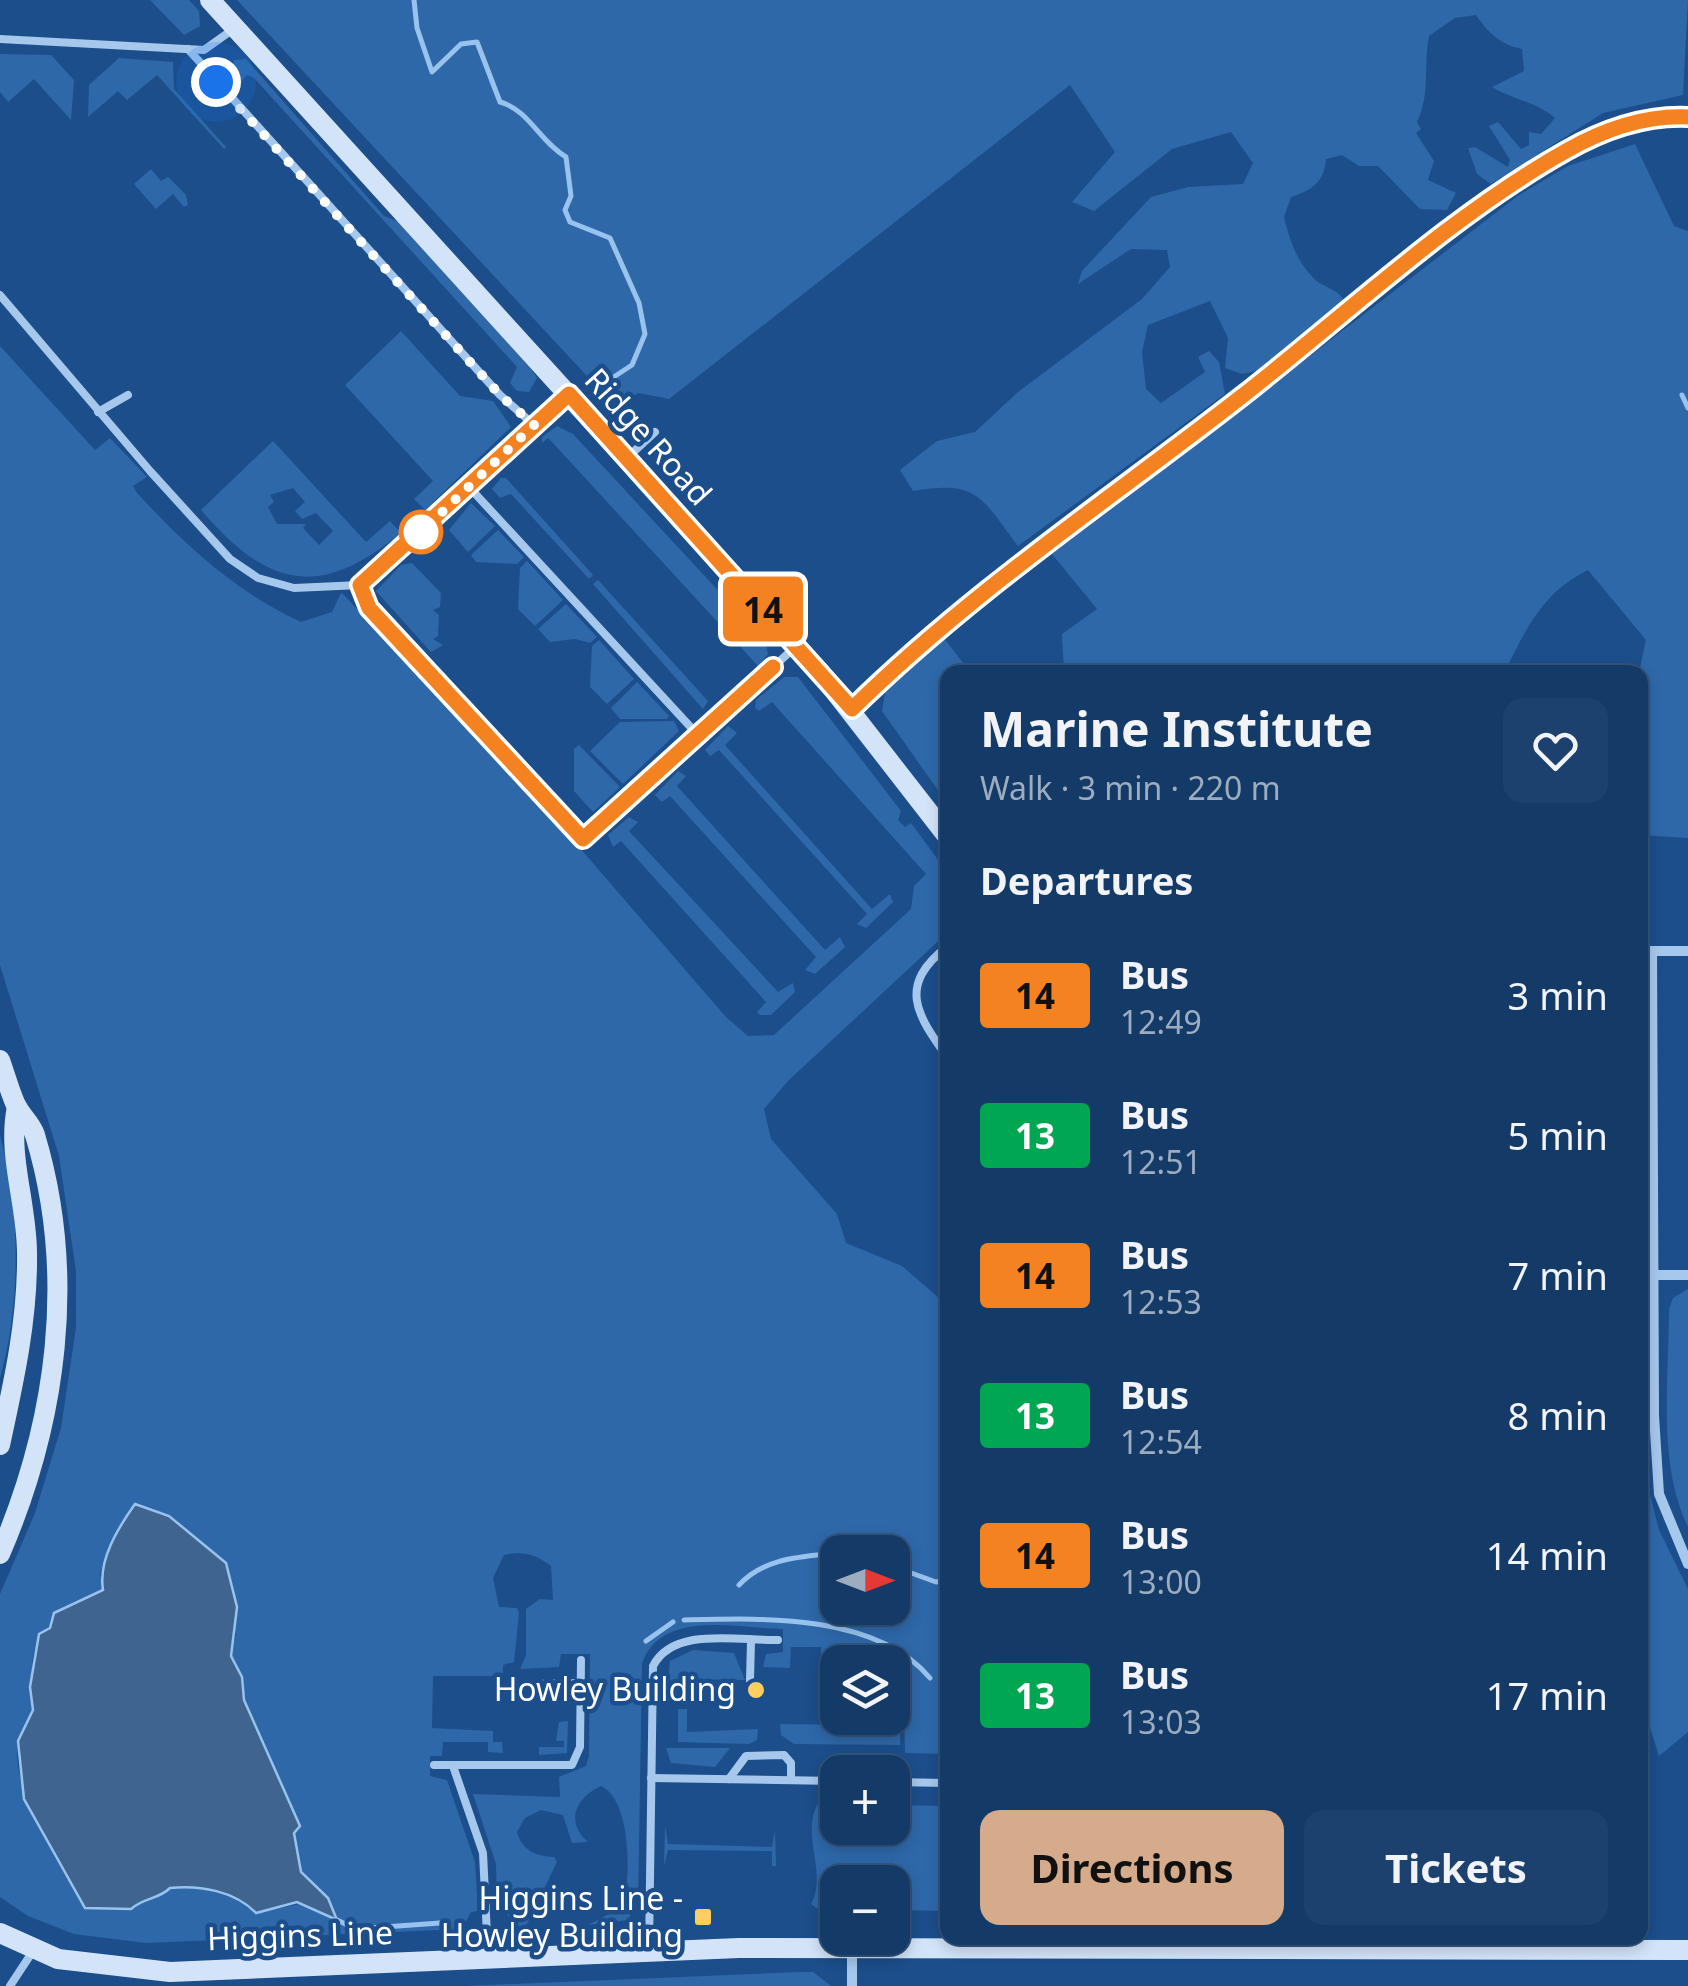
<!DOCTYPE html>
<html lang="en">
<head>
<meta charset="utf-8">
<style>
  :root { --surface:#143a68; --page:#1d416e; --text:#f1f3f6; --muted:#9dadc0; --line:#33547c; --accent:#d6ab8b }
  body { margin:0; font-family:"Noto Sans",sans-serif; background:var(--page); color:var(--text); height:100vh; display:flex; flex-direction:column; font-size:38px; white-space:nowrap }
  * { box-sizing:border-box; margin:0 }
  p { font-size:32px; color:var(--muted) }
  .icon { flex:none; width:55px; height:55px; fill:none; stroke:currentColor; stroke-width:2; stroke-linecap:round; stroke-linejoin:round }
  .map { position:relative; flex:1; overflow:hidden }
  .sheet { position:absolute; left:940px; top:665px; width:708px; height:1280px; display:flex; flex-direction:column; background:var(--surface); border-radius:20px; box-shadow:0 5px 15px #0003,0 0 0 2px var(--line) }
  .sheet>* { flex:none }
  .badge { padding:0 20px; border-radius:8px; font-size:35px; line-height:65px }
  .needle { width:65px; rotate:90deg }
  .controls { position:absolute; left:820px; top:1535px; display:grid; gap:20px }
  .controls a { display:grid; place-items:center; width:90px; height:90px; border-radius:20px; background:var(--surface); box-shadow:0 5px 15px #0003,0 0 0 2px var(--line); font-size:50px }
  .you { position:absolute; width:50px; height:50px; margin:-25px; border:8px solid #fff; border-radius:50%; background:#1a73e8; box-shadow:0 0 0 15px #1a73e833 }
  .map>.badge { position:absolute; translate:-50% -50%; box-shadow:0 0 0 5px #fff }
  h2 { padding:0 40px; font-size:38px; line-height:90px }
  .round { display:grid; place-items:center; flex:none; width:105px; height:105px; border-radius:20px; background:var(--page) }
  .head { display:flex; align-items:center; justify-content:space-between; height:170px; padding:0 40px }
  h1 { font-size:48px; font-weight:700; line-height:75px }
  .primary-button { display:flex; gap:20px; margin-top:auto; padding:20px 40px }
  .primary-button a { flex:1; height:115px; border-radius:20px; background:var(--accent); color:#111; font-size:40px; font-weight:700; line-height:115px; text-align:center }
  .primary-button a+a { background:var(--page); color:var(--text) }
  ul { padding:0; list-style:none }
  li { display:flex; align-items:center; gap:30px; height:140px; padding:0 40px }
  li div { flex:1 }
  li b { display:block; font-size:38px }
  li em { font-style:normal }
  li .badge { min-width:110px; font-weight:700; text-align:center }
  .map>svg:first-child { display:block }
  .green { fill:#2e68a9; fill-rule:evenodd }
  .water { fill:#3f6490; stroke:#99c3ef; stroke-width:2.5 }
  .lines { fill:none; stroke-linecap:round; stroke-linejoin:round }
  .stream { stroke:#99c3ef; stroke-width:5 }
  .lane { stroke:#a6c8ed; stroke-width:8 }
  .street { stroke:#a6c8ed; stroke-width:10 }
  .secondary { stroke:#d3e4f9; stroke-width:20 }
  .line-casing { stroke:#fff; stroke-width:22 }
  .line { stroke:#f58220; stroke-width:15 }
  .walk { stroke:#fff; stroke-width:10; stroke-dasharray:0 18 }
  .stop-dot { fill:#fff; stroke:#f58220; stroke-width:5 }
  .poi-dot { fill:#fece64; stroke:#1b4e8b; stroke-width:4 }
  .labels { text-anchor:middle; stroke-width:9; stroke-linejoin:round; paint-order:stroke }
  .street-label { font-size:32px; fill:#fff; stroke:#1b4e8b }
  .poi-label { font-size:32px; fill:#fff; stroke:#1b4e8b; text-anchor:end }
</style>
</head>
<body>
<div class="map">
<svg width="1688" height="1986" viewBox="0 0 1688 1986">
  <rect width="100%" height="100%" fill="#1b4e8b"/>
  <g class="green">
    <polygon points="150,0 189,0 199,11 200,26 184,35"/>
    <path d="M237 0H1688L1683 95 1603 113 1491 184 1477 174 1468 148 1475 147 1508 167 1510 160 1489 126 1498 122 1521 149 1529 145V132L1541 134 1555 118C1535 101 1513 100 1492 87L1524 71 1522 49C1500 44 1489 34 1476 15L1455 18 1429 36C1423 66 1431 93 1417 122L1421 129 1416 133 1434 161 1428 180 1456 193 1447 210 1420 209 1378 166H1359L1342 155 1326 159C1324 182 1313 190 1291 197L1284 217C1290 242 1298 265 1318 282 1328 289 1338 289 1344 301L1256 371 1242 374 1225 368 1228 338 1210 301 1148 325 1142 352 1146 389 1161 403 1205 372 1198 357 1209 351 1219 362 1225 394 1018 546C981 497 978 480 913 491L900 470 937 441 975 432 1018 392 1142 299 1170 267 1167 250 1131 249 1078 284 1082 271 1151 197 1188 187 1243 184 1253 163 1231 132 1172 149 1094 211 1072 202 1115 152 1070 85 669 399 639 393 614 405Z"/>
    <polygon points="0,54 51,55 74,80 71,120 34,79 8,102 0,92"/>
    <polygon points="119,58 173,62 174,89 226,147 224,149 157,75 127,100 118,91 88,117 89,85"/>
    <polygon points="246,59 384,216 400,222 531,369 537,378 529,392 517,391 510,383 517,367 254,78 247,75 238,85 230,76 234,60"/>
    <path d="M1635 144 1674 226 1688 231V838L1640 835 1639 672 1646 640 1588 570C1544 592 1528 625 1507 667L1495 672H1064L1062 634 1097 609 1052 554 1519 195 1568 166Z"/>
    <polygon points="151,169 161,181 168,177 186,195 188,205 184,207 173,194 156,209 134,184"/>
    <polygon points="401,331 460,396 493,401 511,427 425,510 414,499 433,481 345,385"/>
    <path d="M0 346 95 450 110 438 147 477 133 486 137 493C186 546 236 592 301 622L332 612 341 593 344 595 585 854 726 1017 748 1036 774 1035 911 909 914 886 926 874 772 702 759 711 755 708 756 700 784 677H798L901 811 898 820 905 827 911 823 947 872V933L788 1081 764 1109 771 1139 837 1214 846 1243 902 1266 947 1305V1754L905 1753 903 1665 821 1663V1647H791L790 1668 763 1667 766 1654 783 1652V1629C738 1628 660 1609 642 1664L638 1907H633L629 1920 588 1925 622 1907C632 1879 631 1799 601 1786 577 1797 564 1821 588 1842L572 1843 563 1815 541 1810 525 1818 517 1832C522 1850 535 1856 554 1857L557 1862 525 1928 513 1925 503 1907 497 1906 496 1864 473 1794 560 1797 559 1777 586 1766 589 1756 590 1654H561L559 1667 520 1669 526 1655V1609L540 1599 553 1600 551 1566C535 1554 523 1551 504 1555L493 1578 499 1607 517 1608 519 1613 514 1662 503 1665V1676H433L432 1728 493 1731V1742H502L503 1753 488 1752V1742H443L442 1756H430V1776L447 1780 475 1862 478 1911 471 1912 462 1929 146 1943 74 1934 28 1916 0 1897V1594L35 1513 61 1428 76 1328V1271L59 1156 0 965ZM115 1540 236 1633 231 1656 242 1677 244 1700 300 1826 293 1833 301 1872 328 1898 256 1913C235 1891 200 1885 170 1888 158 1900 144 1897 131 1909L85 1908C62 1870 10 1787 18 1744 20 1732 32 1721 33 1708 35 1689 28 1665 36 1647 43 1634 51 1628 54 1613L94 1598 103 1589 100 1573ZM838 1552H892V1608H838Z"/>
    <polygon points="557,426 573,434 765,641 768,654 758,666 552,442 548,438 542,443 542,437"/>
    <path d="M273 441 366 542 390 521 401 533C319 600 268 588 201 510ZM293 488 305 502 295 511 302 519 316 513 333 531 319 545 303 528 306 524H277L268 507 274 502 270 495Z"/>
    <polygon points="501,478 506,478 593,575 589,579 511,494 500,498 492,489"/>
    <polygon points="471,503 495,526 468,552 449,530"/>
    <polygon points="498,530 524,557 517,564 476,562 471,555"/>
    <polygon points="527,561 563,600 535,626 518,609 520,568"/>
    <polygon points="412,563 441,593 440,607 433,610 439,615 438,636 433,639 443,645 431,652 376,591 401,565"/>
    <polygon points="598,580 708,701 703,709 593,584"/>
    <polygon points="566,604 597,637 590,643 575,639 550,642 538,629"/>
    <polygon points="943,637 970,672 948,672 947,803 882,711 885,692"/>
    <polygon points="599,640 634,679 607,704 590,687 592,646"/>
    <polygon points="637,682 669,716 667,719 620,719 611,708"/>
    <polygon points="674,721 679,731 623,784 590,751 620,722"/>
    <polygon points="728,726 737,733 725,745 872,909 890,894 893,902 866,928 857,924 867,914 719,750 710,756 705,750"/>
    <polygon points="579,745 620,787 593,812 574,791 574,749"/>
    <polygon points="678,771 686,776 677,786 825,950 840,937 845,947 815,974 805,970 816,957 670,796 662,802 655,795"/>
    <polygon points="629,817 638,822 629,831 778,992 793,983 795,992 771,1015 760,1015 757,1012 766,1002 621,841 613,847 608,835"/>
    <path d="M0 1136C21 1210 21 1304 0 1378Z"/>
    <path d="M1688 1289V1527C1657 1462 1669 1380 1669 1309L1673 1298Z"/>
    <polygon points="1640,1455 1659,1530 1688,1589 1688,1732 1659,1756 1640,1696"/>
    <polygon points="693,1650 734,1653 745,1680 675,1679 675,1700 666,1700 670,1661"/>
    <polygon points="893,1706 901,1706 900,1745 794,1744 781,1735 780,1724 866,1725 866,1718 892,1718"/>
    <polygon points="678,1709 687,1709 687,1732 758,1729 757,1740 749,1744 678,1742"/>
    <polygon points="568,1721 567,1753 539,1755 539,1747 564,1747 564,1741 556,1741 559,1722"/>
    <polygon points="666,1748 730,1748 715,1767 671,1763"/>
    <path d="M817 1805H837L838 1828H892L893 1805 947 1806V1911L893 1910 892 1882H838L837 1909 822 1912 811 1904C828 1873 801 1837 817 1805Z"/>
    <polygon points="665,1826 668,1844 772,1847 775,1830 776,1866 772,1866 772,1851 668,1850 664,1866"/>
    <polygon points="799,1972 813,1972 831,1986 464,1986"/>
  </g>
  <path class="water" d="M135 1504 169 1516 226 1563 237 1607 231 1656 242 1677 244 1700 300 1826 294 1833 301 1872 328 1898 337 1920 297 1902 256 1913C235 1891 200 1885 170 1888 158 1900 144 1897 131 1909L85 1908 24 1799 18 1741 33 1710 30 1687 39 1634 50 1628 54 1613 103 1590C98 1560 118 1528 135 1504Z"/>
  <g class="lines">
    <g class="stream">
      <path d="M414 0 417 28 432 72 461 44 477 42 500 102C529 110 539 141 566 157L571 196 565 210 570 222 610 238 639 303 645 334 632 365 597 388"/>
      <polyline points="1682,395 1688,408"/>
      <polyline points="841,1552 857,1552"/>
      <polyline points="892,1566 936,1582 948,1580"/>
      <path d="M739 1585C765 1557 802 1557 838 1553"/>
      <path d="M684 1620C761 1618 876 1613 930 1678"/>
      <polyline points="646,1641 673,1622"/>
      <polyline points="337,1920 356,1929 440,1923"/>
    </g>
    <g class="lane">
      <polyline points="0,39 204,50 232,30"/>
      <polyline points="188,49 500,395 534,425"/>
      <polyline points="0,295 150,471 230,559 258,578 294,588 360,585 417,537"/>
      <polyline points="98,412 128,395"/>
      <polyline points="629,456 655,432"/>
      <polyline points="469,487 697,734"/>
      <polyline points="424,530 566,397"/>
      <polyline points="360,585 369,608 583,839 793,649"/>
      <path d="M948 946C897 985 916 1014 948 1058"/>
      <polyline points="750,1680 751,1641"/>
      <polyline points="534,1684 580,1683"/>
      <polyline points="434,1765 572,1765 580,1747 581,1660"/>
      <polyline points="453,1766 483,1853 488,1956"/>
      <polyline points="651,1778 838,1781"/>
      <polyline points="729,1779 746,1756 784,1755 791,1763 791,1780"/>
      <polyline points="892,1782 948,1783"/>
      <path d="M649 1950 653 1666C674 1626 738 1641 778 1640"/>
      <polyline points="10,1986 33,1951"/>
    </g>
    <g class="street">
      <path d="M851 709C969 594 1105 503 1235 402 1341 319 1449 217 1566 151 1602 130 1645 114 1688 117"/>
      <polyline points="1640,951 1688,951"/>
      <polyline points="1652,951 1654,1416 1659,1494 1688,1564"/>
      <polyline points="1654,1275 1688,1275"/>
      <polyline points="852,1947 852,1986"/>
    </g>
    <g class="secondary">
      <polyline points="210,0 819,671 948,837"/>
      <path d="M0 1060C5 1074 9 1089 15 1103 20 1115 31 1123 35 1135 77 1275 57 1422 0 1554"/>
      <path d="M0 1445C14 1381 28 1318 27 1253 27 1204 7 1154 17 1107"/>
      <polyline points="0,1933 58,1959 170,1972 739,1948 1688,1950"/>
    </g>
  </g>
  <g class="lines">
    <defs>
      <path id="line" d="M773 667 583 839 369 608 360 585 569 394 852 709C971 592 1109 500 1241 397 1345 316 1450 216 1566 151 1603 130 1645 115 1688 117"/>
    </defs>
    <use href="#line" class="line-casing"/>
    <use href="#line" class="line"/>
    <polyline class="walk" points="216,82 500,395 534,425 421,532"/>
  </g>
  <circle class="stop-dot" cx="421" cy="532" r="20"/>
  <g class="poi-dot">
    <circle cx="756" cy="1690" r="10"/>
    <rect x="693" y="1907" width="20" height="20" rx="5"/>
  </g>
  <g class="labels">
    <g class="street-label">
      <text transform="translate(648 437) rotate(48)" y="11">Ridge Road</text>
      <text transform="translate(300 1936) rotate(-2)" y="11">Higgins Line</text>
    </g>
    <g class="poi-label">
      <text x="736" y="1701">Howley Building</text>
      <text x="683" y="1910">Higgins Line -<tspan x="683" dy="37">Howley Building</tspan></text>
    </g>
  </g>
</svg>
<div class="controls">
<a><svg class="needle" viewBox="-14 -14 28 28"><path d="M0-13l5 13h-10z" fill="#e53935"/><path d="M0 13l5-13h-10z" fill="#9dadc0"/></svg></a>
<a><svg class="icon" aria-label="layers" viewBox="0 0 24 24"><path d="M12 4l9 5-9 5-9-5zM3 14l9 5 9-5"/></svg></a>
<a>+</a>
<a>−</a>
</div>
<div class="you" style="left:216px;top:82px"></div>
<b class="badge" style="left:763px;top:609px;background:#f58220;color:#111">14</b>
<section class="sheet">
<div class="head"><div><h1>Marine Institute</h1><p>Walk · 3 min · 220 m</p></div><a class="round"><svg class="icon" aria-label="heart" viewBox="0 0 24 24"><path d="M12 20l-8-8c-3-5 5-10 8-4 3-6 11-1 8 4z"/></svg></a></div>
<h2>Departures</h2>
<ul>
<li><span class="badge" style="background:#f58220;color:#111">14</span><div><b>Bus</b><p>12:49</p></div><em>3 min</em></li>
<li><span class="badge" style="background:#00a651;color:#fff">13</span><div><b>Bus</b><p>12:51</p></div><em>5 min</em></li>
<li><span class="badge" style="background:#f58220;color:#111">14</span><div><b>Bus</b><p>12:53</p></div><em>7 min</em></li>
<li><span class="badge" style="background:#00a651;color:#fff">13</span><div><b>Bus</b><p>12:54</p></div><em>8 min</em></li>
<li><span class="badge" style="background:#f58220;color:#111">14</span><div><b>Bus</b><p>13:00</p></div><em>14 min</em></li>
<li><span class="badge" style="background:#00a651;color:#fff">13</span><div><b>Bus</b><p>13:03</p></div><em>17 min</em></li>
</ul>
<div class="primary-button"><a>Directions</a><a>Tickets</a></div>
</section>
</div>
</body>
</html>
